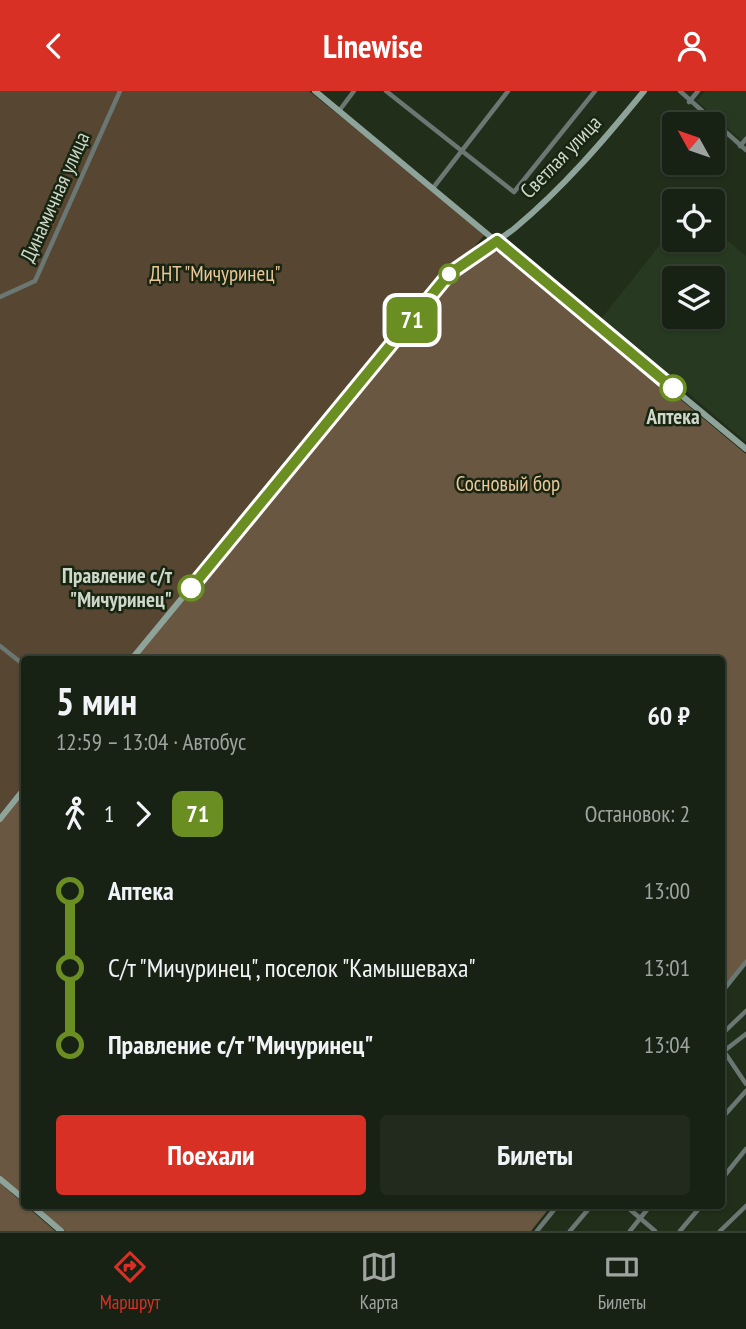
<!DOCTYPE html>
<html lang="ru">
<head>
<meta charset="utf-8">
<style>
  :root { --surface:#182214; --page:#212a1d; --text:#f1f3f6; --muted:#9fa4a0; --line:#363f34; --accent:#d93025 }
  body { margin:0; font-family:"PT Sans Narrow",sans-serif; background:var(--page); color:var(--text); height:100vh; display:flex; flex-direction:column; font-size:26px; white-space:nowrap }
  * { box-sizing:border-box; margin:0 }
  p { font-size:23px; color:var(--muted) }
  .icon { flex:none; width:38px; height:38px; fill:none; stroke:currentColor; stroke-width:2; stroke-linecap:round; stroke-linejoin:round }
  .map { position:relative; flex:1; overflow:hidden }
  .details { position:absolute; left:21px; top:565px; width:704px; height:553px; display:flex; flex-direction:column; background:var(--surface); border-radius:7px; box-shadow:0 2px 5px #0004,0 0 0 2px var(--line) }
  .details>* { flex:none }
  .badge { padding:0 14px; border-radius:10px; font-size:24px; line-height:46px }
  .needle { width:46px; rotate:310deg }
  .controls { position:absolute; left:662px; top:21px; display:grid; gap:14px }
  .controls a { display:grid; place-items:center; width:63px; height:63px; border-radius:7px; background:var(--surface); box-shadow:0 2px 5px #0004,0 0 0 2px var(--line); font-size:35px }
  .map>.badge { position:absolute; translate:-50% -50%; box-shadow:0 0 0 4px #fff }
  .legs { display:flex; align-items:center; gap:10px; height:77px; padding:0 35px; font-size:23px }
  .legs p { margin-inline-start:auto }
  .overview { display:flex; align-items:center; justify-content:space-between; height:119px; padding:0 35px }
  h1 { font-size:38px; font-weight:800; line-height:52px }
  .cta { display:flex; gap:14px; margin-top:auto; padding:14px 35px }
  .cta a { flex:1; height:80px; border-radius:7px; background:var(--accent); color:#fff; font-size:28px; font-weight:800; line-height:80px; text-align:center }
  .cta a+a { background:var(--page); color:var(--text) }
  ul { padding:0 35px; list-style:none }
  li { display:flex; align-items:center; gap:24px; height:77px; font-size:26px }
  li i { display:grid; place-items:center; width:10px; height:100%; margin:0 9px; background:currentColor }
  li i::after { content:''; width:18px; height:18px; margin:-9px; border:5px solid; border-radius:50%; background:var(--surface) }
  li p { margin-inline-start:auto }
  li:first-child i { background:linear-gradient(#0000 50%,currentColor 0) }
  li:last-child i { background:linear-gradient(currentColor 50%,#0000 0) }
  header { display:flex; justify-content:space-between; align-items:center; height:91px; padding:0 35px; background:var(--accent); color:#fff; font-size:32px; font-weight:800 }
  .dock { display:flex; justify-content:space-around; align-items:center; height:98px; border-top:2px solid var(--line); background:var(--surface); font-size:19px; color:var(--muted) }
  .dock a { display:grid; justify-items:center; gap:4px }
  .dock .current { color:var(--accent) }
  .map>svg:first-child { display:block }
  .built { fill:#273920; fill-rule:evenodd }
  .green { fill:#574632 }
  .forest { fill:#695741 }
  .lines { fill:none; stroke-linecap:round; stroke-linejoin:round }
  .street { stroke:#6a7772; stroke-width:4.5 }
  .secondary { stroke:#8ea49b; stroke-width:6 }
  .line-1-casing { stroke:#fff; stroke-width:16 }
  .line-1 { stroke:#6b8e23; stroke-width:10 }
  .stop-1-dot { fill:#fff; stroke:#6b8e23; stroke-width:3.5 }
  .labels { text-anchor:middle; stroke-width:5; stroke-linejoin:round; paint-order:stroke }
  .street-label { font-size:21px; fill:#ced7ca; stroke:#172511 }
  .park-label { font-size:21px; fill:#ebc69b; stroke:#172511 }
  .stop-label { font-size:21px; font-weight:bold; fill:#ced7ca; stroke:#172511 }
</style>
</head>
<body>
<header><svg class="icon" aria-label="back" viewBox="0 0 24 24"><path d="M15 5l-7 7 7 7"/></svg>Linewise<svg class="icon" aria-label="person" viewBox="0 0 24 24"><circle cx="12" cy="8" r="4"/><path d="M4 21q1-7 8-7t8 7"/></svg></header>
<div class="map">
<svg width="746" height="1140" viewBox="0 0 746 1140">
  <rect width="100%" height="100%" fill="#202e1a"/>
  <g class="built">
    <polygon points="705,0 746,0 746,53 697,10"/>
    <path d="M674 136V149H712V137L746 165V351L601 228ZM674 187H712V226H674Z"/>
  </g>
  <polygon class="green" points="0,0 309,0 486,142 129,569 24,569 24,694 0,723"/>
  <g class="forest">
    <polygon points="493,160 507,164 746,363 746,869 721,900 721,569 133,569 428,215 470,172"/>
    <polygon points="24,701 24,1105 0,1085 0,731"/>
    <polygon points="0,1092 55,1140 0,1140"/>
    <polygon points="35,1115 551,1115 531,1140 65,1140"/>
  </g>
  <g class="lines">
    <g class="street">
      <polyline points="386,0 514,101 595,0"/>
      <polyline points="680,0 746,59"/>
      <polyline points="689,11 698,0"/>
      <polyline points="339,20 354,0"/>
      <polyline points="740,55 746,48"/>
      <polyline points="433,97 508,0"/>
      <polyline points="0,206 35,190 120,0"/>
      <polyline points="0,555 24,574"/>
      <polyline points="721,902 746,871"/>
      <polyline points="721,944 746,920"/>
      <polyline points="721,956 746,993"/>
      <polyline points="724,960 746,943"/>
      <polyline points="721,1028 746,1000"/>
      <polyline points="721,1089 746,1058"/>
      <polyline points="626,1115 655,1140"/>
      <polyline points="537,1140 557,1115"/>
      <polyline points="570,1140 591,1115"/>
      <polyline points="630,1140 650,1115"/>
      <polyline points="680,1140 701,1115"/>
      <polyline points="720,1140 746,1115"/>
    </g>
    <g class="secondary">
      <polyline points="315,0 746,358"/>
      <path d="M131 569 449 183C469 165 494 154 515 137 564 96 604 49 644 0"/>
      <polyline points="0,728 24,698"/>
      <polyline points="0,1088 24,1108"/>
      <polyline points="32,1115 61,1140"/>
    </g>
  </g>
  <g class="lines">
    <defs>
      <polyline id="line-1" points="191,497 449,183 497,150 673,297"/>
    </defs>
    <use href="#line-1" class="line-1-casing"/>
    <use href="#line-1" class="line-1"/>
  </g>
  <g class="stop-1-dot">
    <circle cx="449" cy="183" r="9"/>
    <circle cx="673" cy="297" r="12"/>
    <circle cx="191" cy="497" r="12"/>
  </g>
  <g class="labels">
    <g class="street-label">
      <text transform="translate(561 66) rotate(-46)" y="7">Светлая улица</text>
      <text transform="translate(55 106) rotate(-66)" y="7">Динамичная улица</text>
    </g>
    <g class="park-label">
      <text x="215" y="190">ДНТ "Мичуринец"</text>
      <text x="508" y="400">Сосновый бор</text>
    </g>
    <g class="stop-label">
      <text x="673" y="333">Аптека</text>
      <text x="172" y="492" text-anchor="end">Правление с/т<tspan x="172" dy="24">"Мичуринец"</tspan></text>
    </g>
  </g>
</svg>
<div class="controls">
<a><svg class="needle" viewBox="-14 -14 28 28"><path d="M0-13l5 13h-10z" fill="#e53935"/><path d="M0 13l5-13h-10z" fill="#9fa4a0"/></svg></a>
<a><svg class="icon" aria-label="locate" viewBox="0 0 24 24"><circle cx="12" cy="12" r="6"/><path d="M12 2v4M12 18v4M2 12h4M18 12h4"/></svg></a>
<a><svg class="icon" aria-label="layers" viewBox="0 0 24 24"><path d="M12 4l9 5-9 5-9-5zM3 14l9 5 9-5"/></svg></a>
</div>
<b class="badge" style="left:412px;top:229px;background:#6b8e23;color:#fff">71</b>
<section class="details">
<div class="overview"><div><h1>5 мин</h1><p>12:59 – 13:04 · Автобус</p></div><b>60 ₽</b></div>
<div class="legs"><svg class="icon" aria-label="walk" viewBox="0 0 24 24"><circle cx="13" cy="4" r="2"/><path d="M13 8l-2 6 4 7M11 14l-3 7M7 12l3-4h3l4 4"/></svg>1<svg class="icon" aria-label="forward" viewBox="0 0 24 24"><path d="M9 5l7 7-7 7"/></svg><b class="badge" style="background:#6b8e23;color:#fff">71</b><p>Остановок: 2</p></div>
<ul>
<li><i style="color:#6b8e23"></i><b>Аптека</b><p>13:00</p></li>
<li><i style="color:#6b8e23"></i><span>С/т &quot;Мичуринец&quot;, поселок &quot;Камышеваха&quot;</span><p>13:01</p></li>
<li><i style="color:#6b8e23"></i><b>Правление с/т &quot;Мичуринец&quot;</b><p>13:04</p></li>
</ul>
<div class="cta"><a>Поехали</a><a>Билеты</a></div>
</section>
</div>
<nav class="dock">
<a class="current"><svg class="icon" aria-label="directions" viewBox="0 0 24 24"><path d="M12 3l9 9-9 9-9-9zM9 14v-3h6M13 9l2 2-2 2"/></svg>Маршрут</a>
<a><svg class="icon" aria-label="map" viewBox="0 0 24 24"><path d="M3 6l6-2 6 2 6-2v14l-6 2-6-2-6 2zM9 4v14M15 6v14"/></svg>Карта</a>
<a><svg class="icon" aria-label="tickets" viewBox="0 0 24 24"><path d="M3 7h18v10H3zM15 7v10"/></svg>Билеты</a>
</nav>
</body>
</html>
